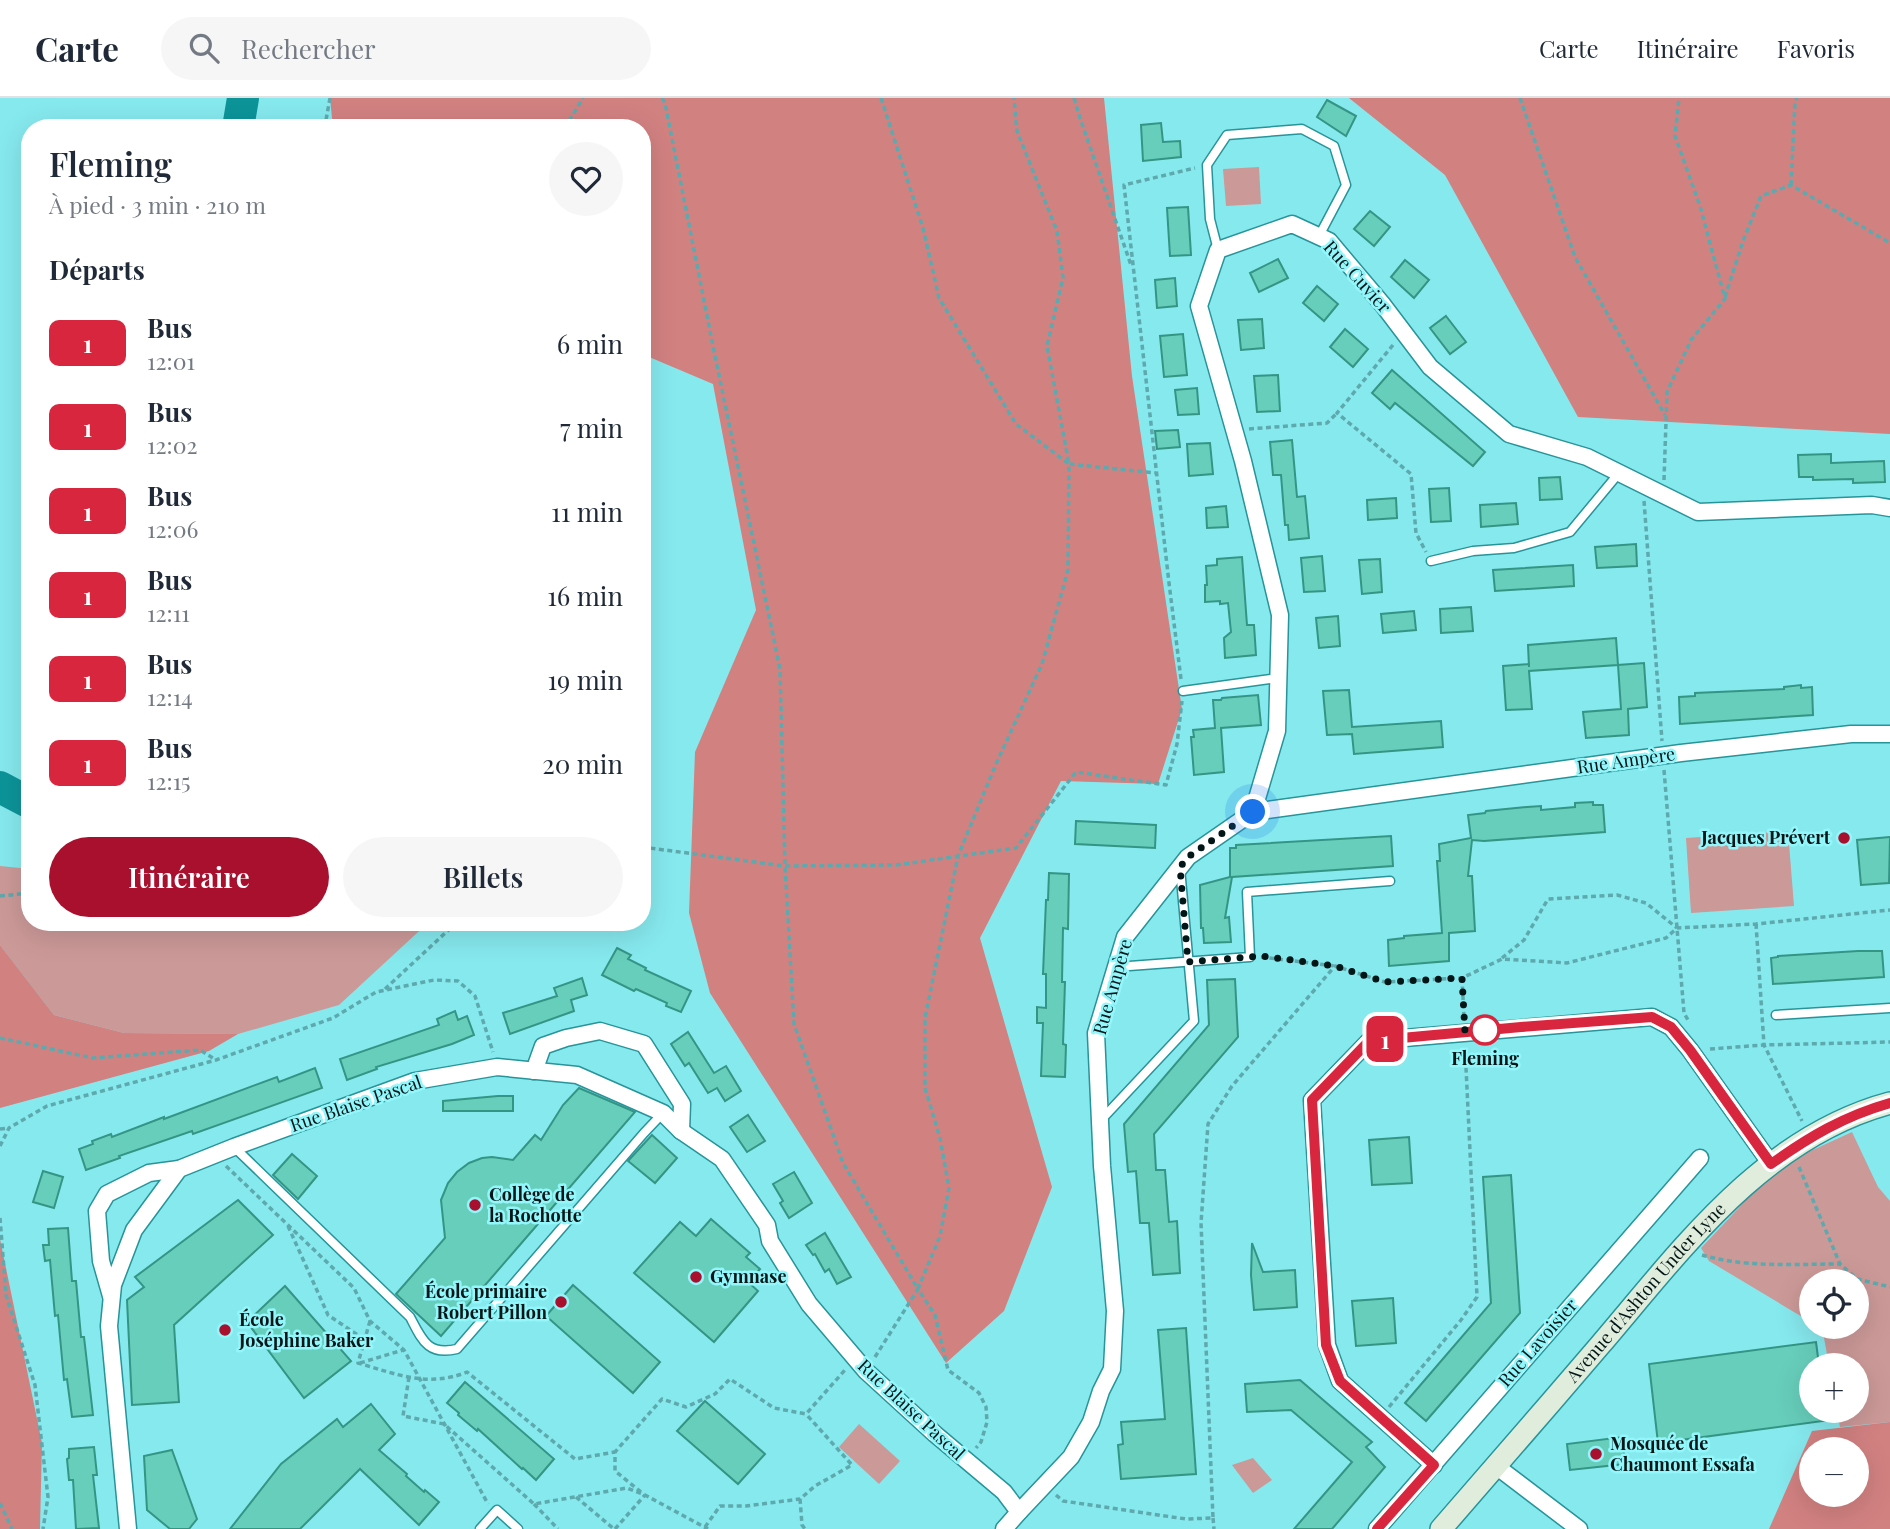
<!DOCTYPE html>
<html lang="fr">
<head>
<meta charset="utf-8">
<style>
  :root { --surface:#fff; --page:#f6f6f7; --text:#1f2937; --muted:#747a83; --line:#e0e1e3; --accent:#a8102e }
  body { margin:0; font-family:"Playfair Display",serif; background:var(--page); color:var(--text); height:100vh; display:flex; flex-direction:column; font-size:26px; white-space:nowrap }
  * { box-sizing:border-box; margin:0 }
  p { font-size:23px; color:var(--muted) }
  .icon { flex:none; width:38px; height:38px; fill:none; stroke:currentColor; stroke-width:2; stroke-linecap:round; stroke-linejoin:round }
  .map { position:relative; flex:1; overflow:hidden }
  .drawer { position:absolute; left:21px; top:21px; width:630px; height:812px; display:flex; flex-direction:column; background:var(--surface); border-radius:28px; box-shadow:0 7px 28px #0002 }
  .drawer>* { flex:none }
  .badge { padding:0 14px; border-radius:10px; font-size:24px; line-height:46px }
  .controls { position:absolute; left:1799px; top:1171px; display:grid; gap:14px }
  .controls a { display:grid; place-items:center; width:70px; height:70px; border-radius:50%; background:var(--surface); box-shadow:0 7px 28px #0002; font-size:35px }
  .you { position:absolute; width:35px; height:35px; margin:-18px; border:5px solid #fff; border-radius:50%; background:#1a73e8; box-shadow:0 0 0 10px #1a73e833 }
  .map>.badge { position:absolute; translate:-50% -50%; box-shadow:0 0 0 4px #fff }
  h2 { padding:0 28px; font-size:26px; line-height:63px }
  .round { display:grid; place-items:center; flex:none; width:74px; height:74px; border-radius:37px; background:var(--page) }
  .summary { display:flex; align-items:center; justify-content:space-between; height:119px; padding:0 28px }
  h1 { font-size:33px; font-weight:600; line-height:52px }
  .cta { display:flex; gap:14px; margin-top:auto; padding:14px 28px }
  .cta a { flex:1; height:80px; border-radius:42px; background:var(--accent); color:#fff; font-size:28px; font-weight:600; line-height:80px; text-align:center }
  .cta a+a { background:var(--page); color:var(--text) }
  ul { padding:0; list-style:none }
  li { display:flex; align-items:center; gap:21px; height:84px; padding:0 28px }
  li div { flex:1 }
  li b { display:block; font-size:26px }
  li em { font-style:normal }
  li .badge { min-width:77px; font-weight:700; text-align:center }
  header { display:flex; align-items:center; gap:42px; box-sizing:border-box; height:98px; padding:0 35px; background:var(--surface); border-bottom:2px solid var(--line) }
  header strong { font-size:33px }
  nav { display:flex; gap:38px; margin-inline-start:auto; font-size:24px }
  .search { width:490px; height:63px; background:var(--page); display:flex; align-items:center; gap:18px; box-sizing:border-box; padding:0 24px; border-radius:38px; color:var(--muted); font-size:26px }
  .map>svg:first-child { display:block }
  .green { fill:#cb9998 }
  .forest { fill:#d28181; fill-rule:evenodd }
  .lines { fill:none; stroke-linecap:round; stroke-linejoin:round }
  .river { stroke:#0c9499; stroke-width:32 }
  .building { fill:#67cebb; stroke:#349585; stroke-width:2 }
  .lane-casing { stroke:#279499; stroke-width:11 }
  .street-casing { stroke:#279499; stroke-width:19 }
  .secondary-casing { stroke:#279499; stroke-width:24 }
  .path { stroke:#5ea9ad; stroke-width:3.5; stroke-dasharray:5 3.5; stroke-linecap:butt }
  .lane { stroke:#fff; stroke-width:8 }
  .street { stroke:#fff; stroke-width:16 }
  .secondary { stroke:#e0eddc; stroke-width:21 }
  .line-casing { stroke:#fff; stroke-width:16 }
  .line { stroke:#d7263d; stroke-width:10 }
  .walk { stroke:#021617; stroke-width:7; stroke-dasharray:0 12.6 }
  .poi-dot { fill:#a8102e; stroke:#93f6fb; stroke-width:2.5 }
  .stop-dot { fill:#fff; stroke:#d7263d; stroke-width:3.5 }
  .labels { text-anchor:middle; stroke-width:5; stroke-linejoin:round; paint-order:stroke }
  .street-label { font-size:18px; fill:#021617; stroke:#93f6fb }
  .poi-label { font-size:18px; font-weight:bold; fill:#021617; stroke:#93f6fb; text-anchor:start }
  .stop-label { font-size:18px; font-weight:bold; fill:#021617; stroke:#93f6fb }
</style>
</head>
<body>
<header>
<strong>Carte</strong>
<div class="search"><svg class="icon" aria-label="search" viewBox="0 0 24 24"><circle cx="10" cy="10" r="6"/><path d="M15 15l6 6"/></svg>Rechercher</div>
<nav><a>Carte</a><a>Itinéraire</a><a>Favoris</a></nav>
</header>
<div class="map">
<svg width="1890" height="1431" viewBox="0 0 1890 1431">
  <rect width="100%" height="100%" fill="#86e9ee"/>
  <g class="green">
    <polygon points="1259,69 1261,106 1226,108 1223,71"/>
    <polygon points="1788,733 1794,808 1691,815 1686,740"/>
    <polygon points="0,768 30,771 30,824 429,824 339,907 238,936 124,935 54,917 0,847"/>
    <polygon points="1852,1034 1878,1089 1890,1103 1890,1324 1840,1329 1837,1313 1857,1312 1857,1267 1829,1267 1822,1229 1857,1228 1857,1183 1811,1183 1811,1220 1804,1220 1709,1163 1701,1150 1765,1082 1804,1056"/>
    <polygon points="859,1326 900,1363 879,1386 839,1349"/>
    <polygon points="1253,1360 1272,1382 1253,1395 1232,1367"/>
  </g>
  <g class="forest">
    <polygon points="330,0 1104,0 1132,278 1182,611 1158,686 1061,683 980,840 1052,1089 1004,1213 946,1265 710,895 689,815 695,654 756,512 713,286 642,256 642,30 333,30"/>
    <polygon points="1349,0 1890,0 1890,336 1578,319 1445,77"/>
    <polygon points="0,847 54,917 124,935 238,936 209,953 0,1010"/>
    <polygon points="0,1141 42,1345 40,1431 0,1431"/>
    <path d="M1890 1324V1431H1769L1812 1333ZM1857 1351V1396H1811V1351Z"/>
  </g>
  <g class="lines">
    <g class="river">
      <polyline points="238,30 243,0"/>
      <polyline points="0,689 30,705"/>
    </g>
  </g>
  <g class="building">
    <polygon points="1327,2 1356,18 1346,38 1317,19"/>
    <polygon points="1161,25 1163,44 1180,43 1181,59 1143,63 1141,27"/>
    <polygon points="1188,109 1191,157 1170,158 1167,110"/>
    <polygon points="1370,113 1390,129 1374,148 1354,131"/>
    <polygon points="1278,161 1288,180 1259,194 1250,175"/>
    <polygon points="1405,162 1429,182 1414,200 1391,179"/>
    <polygon points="1175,180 1177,208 1157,210 1155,182"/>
    <polygon points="1317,188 1338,206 1324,223 1303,205"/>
    <polygon points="1446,218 1466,244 1450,256 1430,230"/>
    <polygon points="1262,221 1264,250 1241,252 1238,222"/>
    <polygon points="1345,231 1368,251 1353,269 1330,249"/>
    <polygon points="1183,236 1187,277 1164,279 1160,238"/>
    <polygon points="1392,272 1485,354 1473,368 1395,305 1390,311 1372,295"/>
    <polygon points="1278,277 1280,313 1257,314 1254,278"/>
    <polygon points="1197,290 1199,316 1178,317 1175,292"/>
    <polygon points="1178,332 1180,349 1157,351 1155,333"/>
    <polygon points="1292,342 1297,399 1305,398 1309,440 1289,442 1288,427 1285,427 1281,377 1273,377 1270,344"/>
    <polygon points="1210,345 1213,376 1189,378 1187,346"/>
    <polygon points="1831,356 1831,365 1884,363 1885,384 1853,385 1853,381 1813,382 1813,379 1799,379 1798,357"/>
    <polygon points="1560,379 1562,401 1540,402 1539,380"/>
    <polygon points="1449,390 1451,423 1431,424 1429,391"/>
    <polygon points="1396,400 1397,420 1368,422 1367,402"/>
    <polygon points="1516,405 1518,426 1481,429 1480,407"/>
    <polygon points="1226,408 1228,429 1207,430 1206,410"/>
    <polygon points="1636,446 1637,468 1597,470 1595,449"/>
    <polygon points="1322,458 1325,493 1304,494 1301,460"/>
    <polygon points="1242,459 1247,527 1254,527 1256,557 1225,560 1224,540 1231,534 1228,505 1220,506 1220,503 1205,504 1205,487 1207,487 1206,468 1217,467 1217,461"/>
    <polygon points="1380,461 1382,494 1362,496 1359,462"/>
    <polygon points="1573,467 1574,488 1495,493 1493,472"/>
    <polygon points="1471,509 1473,533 1441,535 1440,511"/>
    <polygon points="1414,513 1416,532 1383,535 1381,516"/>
    <polygon points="1338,518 1340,548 1319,550 1316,520"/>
    <polygon points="1616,540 1618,567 1529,573 1532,611 1506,612 1503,568 1529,566 1529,569 1528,547"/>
    <polygon points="1644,565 1647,609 1628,611 1629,637 1586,640 1583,614 1621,611 1618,567"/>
    <polygon points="1801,587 1801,590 1812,589 1813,617 1680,626 1679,599 1695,598 1695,595 1784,591 1784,589"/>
    <polygon points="1349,592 1352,629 1441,623 1443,649 1354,656 1352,636 1327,637 1323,593"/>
    <polygon points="1258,597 1261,627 1221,630 1224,674 1194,677 1191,639 1194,639 1193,632 1215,630 1213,602 1221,602 1222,600"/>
    <polygon points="1593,704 1593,707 1603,707 1605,734 1484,743 1472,742 1468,778 1472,778 1475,833 1449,835 1449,863 1389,868 1388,842 1404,840 1404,838 1442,835 1437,763 1440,763 1439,746 1471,740 1468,717 1485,715 1486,713 1527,709 1541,708 1541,712 1575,709 1575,705"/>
    <polygon points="1076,723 1156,727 1155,750 1075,746"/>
    <polygon points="1391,738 1393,768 1232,779 1225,820 1229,819 1231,844 1204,845 1203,830 1201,830 1200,787 1230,779 1230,750 1236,750 1236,747"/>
    <polygon points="1890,739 1889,785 1861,787 1857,742"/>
    <polygon points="1049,775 1069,776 1068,831 1063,830 1062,884 1065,884 1063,946 1066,947 1065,979 1041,978 1043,925 1037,925 1037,909 1046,910 1046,876 1043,876 1046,802 1048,802"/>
    <polygon points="617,850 631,857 628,861 646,870 645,872 691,893 681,914 666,908 667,905 636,891 634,893 602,877"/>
    <polygon points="1858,853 1882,853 1884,879 1773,886 1771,860 1778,859 1778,858"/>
    <polygon points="582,880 587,897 571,902 574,913 510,936 503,915 557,898 554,890"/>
    <polygon points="1235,881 1238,939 1154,1036 1156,1072 1165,1072 1169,1124 1177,1123 1180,1175 1153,1177 1149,1125 1140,1125 1136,1073 1128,1074 1124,1026 1209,927 1207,882"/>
    <polygon points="455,913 458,922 467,918 474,937 452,946 376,969 377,971 347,982 340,961 439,927 437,921"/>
    <polygon points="688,934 714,975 726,968 741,993 725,1003 717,990 708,995 689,965 685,968 671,946"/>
    <polygon points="315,970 322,990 193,1036 192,1033 119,1058 120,1060 86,1072 79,1051 93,1046 92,1043 111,1036 112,1039 164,1019 164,1021 277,979 279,984"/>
    <polygon points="579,990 635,1014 441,1238 396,1196 445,1140 441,1102 448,1085 457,1074 469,1065 482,1060 492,1059 513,1062 535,1037 541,1042 563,1007"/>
    <polygon points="498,998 513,998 513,1013 443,1013 443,1003"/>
    <polygon points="748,1017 765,1043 747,1054 730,1029"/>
    <polygon points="652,1037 677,1060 655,1085 628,1063"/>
    <polygon points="1409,1039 1412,1085 1372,1087 1369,1042"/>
    <polygon points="292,1056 317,1078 298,1101 273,1077"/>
    <polygon points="43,1073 63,1079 54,1110 33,1104"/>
    <polygon points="794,1074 812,1105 789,1120 780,1105 783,1103 773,1086"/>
    <polygon points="1511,1077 1520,1215 1426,1323 1405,1305 1491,1205 1483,1079"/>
    <polygon points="238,1102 273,1137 174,1227 179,1304 132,1307 127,1202 144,1189 135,1179"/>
    <polygon points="711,1121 750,1155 746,1159 760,1171 748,1184 758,1193 714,1244 634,1175 680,1124 696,1138"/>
    <polygon points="68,1130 72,1183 76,1183 81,1239 84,1239 93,1317 72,1319 67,1281 64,1282 58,1217 55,1218 50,1162 45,1163 43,1147 49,1147 48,1131"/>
    <polygon points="825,1135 851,1179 837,1186 829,1171 825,1174 815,1156 813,1157 806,1147"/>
    <polygon points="1252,1145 1263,1174 1295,1172 1297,1209 1254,1212 1251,1177"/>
    <polygon points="573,1187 660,1264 633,1295 546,1218"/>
    <polygon points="285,1188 351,1263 304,1300 247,1224"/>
    <polygon points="1393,1200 1396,1245 1356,1248 1352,1203"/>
    <polygon points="1186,1230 1196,1376 1121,1381 1118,1347 1123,1346 1121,1324 1165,1321 1158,1232"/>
    <polygon points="1816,1244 1819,1267 1811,1267 1811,1312 1837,1312 1838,1321 1658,1345 1649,1266"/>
    <polygon points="1300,1282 1372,1344 1366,1349 1385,1369 1332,1431 1294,1431 1352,1364 1291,1312 1247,1314 1245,1286"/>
    <polygon points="465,1284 554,1361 536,1382 523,1370 522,1371 478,1331 477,1333 458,1317 459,1315 447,1305"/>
    <polygon points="705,1303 765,1356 738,1386 677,1333"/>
    <polygon points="371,1306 395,1336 379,1352 407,1376 406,1378 424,1394 425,1392 439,1404 419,1427 360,1371 300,1431 230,1431 281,1366 337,1321 343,1329"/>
    <polygon points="1622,1339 1625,1366 1570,1372 1567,1346"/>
    <polygon points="94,1349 97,1377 93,1377 99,1430 76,1431 73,1382 69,1382 67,1361 69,1360 69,1351"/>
    <polygon points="172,1352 197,1421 189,1431 170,1431 147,1412 144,1358"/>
  </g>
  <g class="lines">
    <defs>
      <g id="lane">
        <polyline points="1218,152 1210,121 1207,67 1227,37 1302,31 1334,48 1346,87 1319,138"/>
        <polyline points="1431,463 1473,453 1514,450 1570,434 1619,375"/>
        <polyline points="1183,593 1278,580"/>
        <polyline points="1116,869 1250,859 1247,794 1390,783"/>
        <polyline points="1776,917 1890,910"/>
        <polyline points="1102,1021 1194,923 1180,770"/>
        <path d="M234 1049 410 1219C422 1242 428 1258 457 1251L644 1035 663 1015"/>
        <polyline points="480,1431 497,1412 518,1431"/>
      </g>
      <g id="street">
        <polyline points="1253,714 1277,633 1280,517 1243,363 1199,208 1218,152 1292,126 1329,143 1383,207 1430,269 1509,336 1587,359 1698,414 1872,407 1890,410"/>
        <polyline points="534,973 543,948 566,940 600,933 644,946 682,1006 681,1033"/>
        <polyline points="111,1198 101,1163 97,1113 107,1096 149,1075 179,1071"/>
        <polyline points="1434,1367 1340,1283 1327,1247 1312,1002 1369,943 1652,919 1671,929 1690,952 1771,1066"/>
        <polyline points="1496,1368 1579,1431"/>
        <polyline points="128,1431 109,1228 113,1187 134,1132 179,1071 234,1049 415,983 497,969 577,977 663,1015 681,1033 722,1061 767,1127 770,1143 809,1206 866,1273 935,1336 1004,1394 1019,1414"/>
        <polyline points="1004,1431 1019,1414 1071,1359 1091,1324 1101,1293 1112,1271 1115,1213 1102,1068 1096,935 1125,839 1188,759 1253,714 1681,655 1851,636 1890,636"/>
        <polyline points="1377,1431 1700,1060"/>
      </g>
      <g id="secondary">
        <path id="s1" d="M1441 1431C1494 1370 1548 1308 1601 1246 1682 1151 1763 1039 1890 1005"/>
      </g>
    </defs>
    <use href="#lane" class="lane-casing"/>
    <use href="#street" class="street-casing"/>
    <use href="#secondary" class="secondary-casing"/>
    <g class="path">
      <polyline points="662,0 665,5 713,248 780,571 785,768 794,926 843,1065 918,1191"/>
      <polyline points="881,0 923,130 939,200 1016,326 1069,366 1047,248 1063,180 1057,133 1017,33 1014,0"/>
      <polyline points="1074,0 1080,20 1131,167"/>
      <polyline points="1520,0 1575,159 1665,317"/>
      <polyline points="327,30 326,22 330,0"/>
      <polyline points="565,30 583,0"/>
      <polyline points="1791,87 1795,4 1797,0"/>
      <polyline points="1725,199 1743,143 1761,98 1791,87 1890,145"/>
      <polyline points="1393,247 1337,315 1411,376 1416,435 1426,454"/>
      <polyline points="1249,331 1327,325 1337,315"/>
      <polyline points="1664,382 1667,294 1691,242 1725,201 1700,108 1675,38 1679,0"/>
      <polyline points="1644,403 1662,643"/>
      <polyline points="1181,581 1169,485 1124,87 1195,70"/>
      <polyline points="1664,672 1684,915 1688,922"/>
      <polyline points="642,749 785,768 896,767 1016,750 1076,674 1166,687 1177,646 1182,603"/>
      <polyline points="0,798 30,795"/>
      <polyline points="1756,826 1764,947 1802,1023"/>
      <polyline points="1261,859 1335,868"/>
      <polyline points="1502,860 1524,842 1548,801 1617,797 1646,805 1677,830"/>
      <polyline points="1462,880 1464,920"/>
      <polyline points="385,891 457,824"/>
      <polyline points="0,940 93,960 200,952 216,962"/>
      <polyline points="1710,951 1764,947 1890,944"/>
      <polyline points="0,1031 9,1030"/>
      <polyline points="0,1048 9,1030 47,1008 216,962 333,920 376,894 434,882 458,883 475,898 493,954"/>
      <polyline points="226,1068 354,1190 370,1223 404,1252 488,1406"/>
      <polyline points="1799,1069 1840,1166 1857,1181 1890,1189"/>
      <polyline points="0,1120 6,1197 35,1287 48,1399 43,1431"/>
      <polyline points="288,1128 328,1217 365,1242"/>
      <path d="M1702 1157C1747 1170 1794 1166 1840 1166"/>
      <polyline points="918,1191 940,1138 949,1090 940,1040 925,990 925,920 958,758 996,666 1042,566 1068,472 1069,366 1156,375"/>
      <path d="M370 1223 358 1265C396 1276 428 1290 467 1274L575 1361 615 1354"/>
      <polyline points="875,1259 918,1191 935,1217 948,1272 979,1295 986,1309 987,1324 981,1344 976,1350"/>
      <polyline points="360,1265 403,1252"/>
      <polyline points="409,1279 403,1318 444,1326 534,1406 627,1390 645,1397 708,1431"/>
      <polyline points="1389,1309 1461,1222 1477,1199 1465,949"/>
      <polyline points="641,1394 615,1373 615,1354 662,1301 686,1309 715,1296 730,1281 774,1310 806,1316 845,1272"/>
      <polyline points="1056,1397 1063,1403 1186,1421 1213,1420 1201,1125 1208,1026 1232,988 1335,868 1385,884 1462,880 1502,861 1567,865 1666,840 1677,830 1756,826 1890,812"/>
      <polyline points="576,1399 614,1431"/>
      <polyline points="800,1401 802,1427 805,1431"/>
      <polyline points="0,1405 12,1431"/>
      <polyline points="534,1406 558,1431"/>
      <polyline points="1213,1420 1214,1431"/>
      <polyline points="705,1429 720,1408 746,1408 800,1401 815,1388 852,1367 806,1316"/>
      <polyline points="615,1431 645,1397"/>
    </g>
    <use href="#lane" class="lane"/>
    <use href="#street" class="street"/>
    <use href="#secondary" class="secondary"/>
  </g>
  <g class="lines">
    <defs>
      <path id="line" d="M1377 1431 1434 1367 1340 1283 1326 1247 1312 1002 1369 943 1521 929 1652 919 1671 929 1690 952 1771 1066C1809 1039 1844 1018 1890 1005"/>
    </defs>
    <use href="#line" class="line-casing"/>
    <use href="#line" class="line"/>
    <polyline class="walk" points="1253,714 1188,759 1180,769 1188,864 1262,858 1335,868 1385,884 1462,880 1465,934 1485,932"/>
  </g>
  <g class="poi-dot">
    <circle cx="1844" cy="740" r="7"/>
    <circle cx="475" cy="1107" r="7"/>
    <circle cx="696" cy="1179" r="7"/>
    <circle cx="561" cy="1204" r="7"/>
    <circle cx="225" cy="1232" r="7"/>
    <circle cx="1596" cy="1356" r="7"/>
  </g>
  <circle class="stop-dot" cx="1485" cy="932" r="14"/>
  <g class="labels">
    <g class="street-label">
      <text transform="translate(1357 179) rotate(48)" y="6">Rue Cuvier</text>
      <text transform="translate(1626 663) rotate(-8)" y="6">Rue Ampère</text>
      <text transform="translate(1113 889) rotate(-74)" y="6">Rue Ampère</text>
      <text transform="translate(356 1006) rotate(-19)" y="6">Rue Blaise Pascal</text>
      <text dy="6" stroke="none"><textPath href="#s1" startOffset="313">Avenue d'Ashton Under Lyne</textPath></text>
      <text transform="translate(1538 1245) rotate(-49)" y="6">Rue Lavoisier</text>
      <text transform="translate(911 1312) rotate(43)" y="6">Rue Blaise Pascal</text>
    </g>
    <g class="poi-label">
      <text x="1830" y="746" text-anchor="end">Jacques Prévert</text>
      <text x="489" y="1103">Collège de<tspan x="489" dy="21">la Rochotte</tspan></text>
      <text x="710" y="1185">Gymnase</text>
      <text x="547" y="1200" text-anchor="end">École primaire<tspan x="547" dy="21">Robert Pillon</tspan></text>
      <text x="239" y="1228">École<tspan x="239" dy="21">Joséphine Baker</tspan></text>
      <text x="1610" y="1352">Mosquée de<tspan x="1610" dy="21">Chaumont Essafa</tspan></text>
    </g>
    <g class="stop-label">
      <text x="1485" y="967">Fleming</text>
    </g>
  </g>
</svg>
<div class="controls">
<a><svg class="icon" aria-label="locate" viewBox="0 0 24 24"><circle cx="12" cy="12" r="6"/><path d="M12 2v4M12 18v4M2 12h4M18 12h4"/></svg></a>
<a>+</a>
<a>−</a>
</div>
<div class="you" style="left:1253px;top:714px"></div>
<b class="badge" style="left:1385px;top:941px;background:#d7263d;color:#fff">1</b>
<section class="drawer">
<div class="summary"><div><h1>Fleming</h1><p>À pied · 3 min · 210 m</p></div><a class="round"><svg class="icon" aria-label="heart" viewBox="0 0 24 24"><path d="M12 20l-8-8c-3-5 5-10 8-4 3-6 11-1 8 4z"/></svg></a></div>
<h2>Départs</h2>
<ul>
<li><span class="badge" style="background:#d7263d;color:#fff">1</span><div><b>Bus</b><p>12:01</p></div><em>6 min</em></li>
<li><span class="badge" style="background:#d7263d;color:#fff">1</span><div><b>Bus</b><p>12:02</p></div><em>7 min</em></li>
<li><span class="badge" style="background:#d7263d;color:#fff">1</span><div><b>Bus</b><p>12:06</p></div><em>11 min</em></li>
<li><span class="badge" style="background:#d7263d;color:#fff">1</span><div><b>Bus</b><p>12:11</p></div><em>16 min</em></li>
<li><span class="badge" style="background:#d7263d;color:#fff">1</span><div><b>Bus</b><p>12:14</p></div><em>19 min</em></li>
<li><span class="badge" style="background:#d7263d;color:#fff">1</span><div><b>Bus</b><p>12:15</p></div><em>20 min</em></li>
</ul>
<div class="cta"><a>Itinéraire</a><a>Billets</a></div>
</section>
</div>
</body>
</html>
